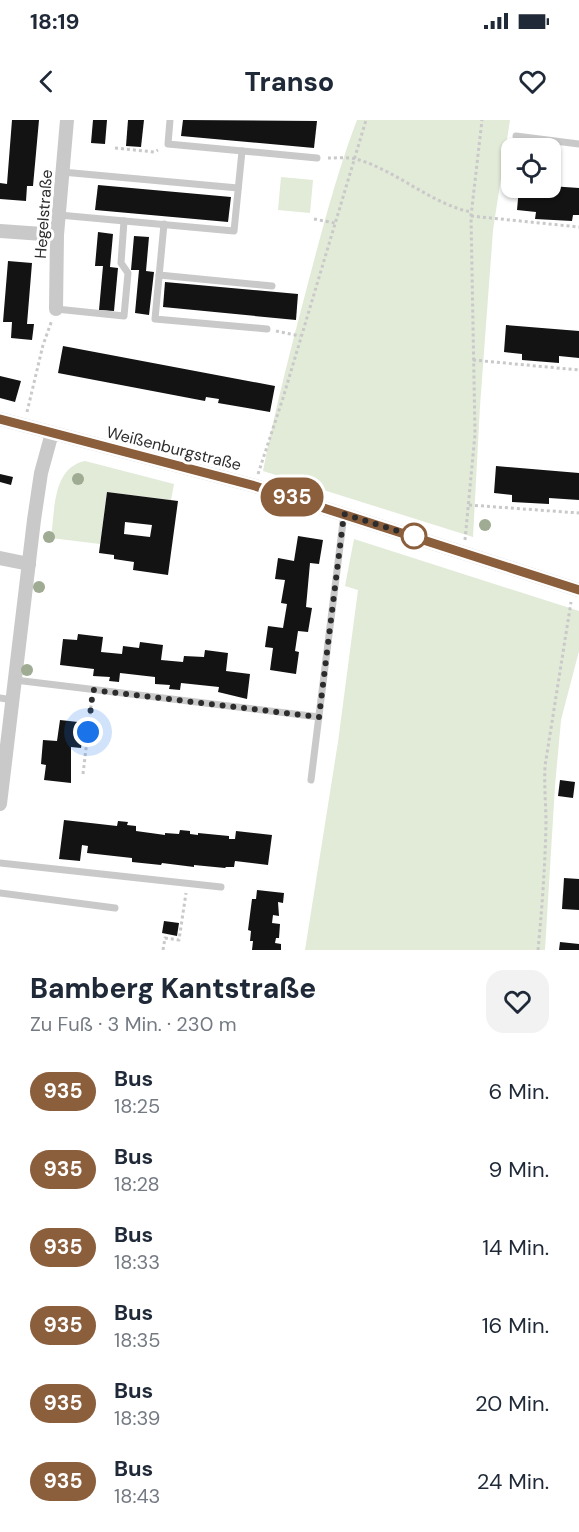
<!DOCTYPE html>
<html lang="de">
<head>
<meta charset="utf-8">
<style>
  :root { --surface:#fff; --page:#f2f2f3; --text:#1f2937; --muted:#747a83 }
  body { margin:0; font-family:"DM Sans",sans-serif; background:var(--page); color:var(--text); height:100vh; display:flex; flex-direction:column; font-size:22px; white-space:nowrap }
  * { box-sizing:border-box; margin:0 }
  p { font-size:20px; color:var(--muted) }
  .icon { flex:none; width:33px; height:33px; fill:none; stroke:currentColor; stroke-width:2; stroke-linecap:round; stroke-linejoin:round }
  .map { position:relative; height:830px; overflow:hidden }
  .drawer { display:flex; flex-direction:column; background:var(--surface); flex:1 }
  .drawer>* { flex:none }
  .badge { padding:0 12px; border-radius:20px; font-size:21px; line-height:39px }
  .controls { position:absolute; left:501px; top:18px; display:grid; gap:12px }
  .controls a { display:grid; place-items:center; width:60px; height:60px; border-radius:12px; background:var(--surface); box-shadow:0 2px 4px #0004; font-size:30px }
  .you { position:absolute; width:30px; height:30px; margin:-15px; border:4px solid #fff; border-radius:50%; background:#1a73e8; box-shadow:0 0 0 9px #1a73e833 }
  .map>.badge { position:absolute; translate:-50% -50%; box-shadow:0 0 0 3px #fff }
  .round { display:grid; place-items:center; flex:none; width:63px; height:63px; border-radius:18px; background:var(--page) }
  .overview { display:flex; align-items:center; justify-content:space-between; height:102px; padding:0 30px }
  h1 { font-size:28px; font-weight:800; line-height:45px }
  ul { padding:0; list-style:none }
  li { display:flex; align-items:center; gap:18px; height:78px; padding:0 30px }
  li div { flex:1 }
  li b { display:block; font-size:22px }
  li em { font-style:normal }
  li .badge { min-width:66px; font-weight:700; text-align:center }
  .status { display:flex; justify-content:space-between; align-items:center; height:42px; padding:0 30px; background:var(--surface); direction:ltr }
  .status svg { height:16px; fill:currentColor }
  header { display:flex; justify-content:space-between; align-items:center; height:78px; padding:0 30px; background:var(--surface); font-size:27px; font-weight:800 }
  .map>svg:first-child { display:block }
  .green { fill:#e2ead8 }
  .building { fill:#131313; fill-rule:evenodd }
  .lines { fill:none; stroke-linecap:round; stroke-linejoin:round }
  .path { stroke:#c9c9c9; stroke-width:3; stroke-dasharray:3 3; stroke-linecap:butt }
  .lane { stroke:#c9c9c9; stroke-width:7 }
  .street { stroke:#c9c9c9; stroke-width:14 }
  .tree { fill:#9fab92 }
  .line-casing { stroke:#fff; stroke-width:14 }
  .line { stroke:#8b5e3c; stroke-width:9 }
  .walk { stroke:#2c2c2c; stroke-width:6; stroke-dasharray:0 10.8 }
  .stop-dot { fill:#fff; stroke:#8b5e3c; stroke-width:3 }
  .labels { text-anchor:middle; stroke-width:6; stroke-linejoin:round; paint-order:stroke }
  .street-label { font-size:16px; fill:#2c2c2c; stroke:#fff }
</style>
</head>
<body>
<div class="status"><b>18:19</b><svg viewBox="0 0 49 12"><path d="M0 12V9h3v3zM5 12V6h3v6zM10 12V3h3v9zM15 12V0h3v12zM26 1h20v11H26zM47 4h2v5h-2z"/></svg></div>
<header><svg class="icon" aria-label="back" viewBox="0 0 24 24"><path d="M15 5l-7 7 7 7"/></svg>Transo<svg class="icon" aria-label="heart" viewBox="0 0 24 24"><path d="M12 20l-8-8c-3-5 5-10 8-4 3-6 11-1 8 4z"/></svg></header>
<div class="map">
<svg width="579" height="830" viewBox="0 0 579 830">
  <rect width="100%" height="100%" fill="#fff"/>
  <g class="green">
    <path d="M357 0H510L493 110 480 286 473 417 263 351C275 289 291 228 307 167 322 111 336 55 357 0Z"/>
    <polygon points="281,57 313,60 310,93 278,90"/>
    <path d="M85 341 174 364 171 380 107 372 100 424 51 418C55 391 52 348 85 341Z"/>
    <polygon points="354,419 579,491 579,531 561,600 555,666 545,830 305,830 338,622 358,470 345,466"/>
  </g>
  <g class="building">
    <polygon points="12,0 39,0 33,66 27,66 26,81 0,79 0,63 7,64"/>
    <polygon points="93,0 107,0 105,24 91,23"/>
    <polygon points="128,0 144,0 141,27 126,26"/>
    <polygon points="183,0 317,1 314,28 181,16"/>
    <polygon points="98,65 231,77 228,102 95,90"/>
    <polygon points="550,66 579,68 579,95 573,95 572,101 535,99 536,92 517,90 519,68 550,68"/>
    <polygon points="98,112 113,114 110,147 118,148 114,191 99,190 103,146 95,146"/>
    <polygon points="134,116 149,117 146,151 154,152 149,195 135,193 139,150 131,150"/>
    <polygon points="8,141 32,143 27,204 34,204 32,220 11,218 12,202 3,202"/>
    <polygon points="165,162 298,174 296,200 163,187"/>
    <polygon points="506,205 579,211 579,238 559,236 559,243 522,240 522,234 504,232"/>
    <polygon points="63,226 275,266 270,292 218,283 219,279 206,277 205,281 58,253"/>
    <polygon points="0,256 21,261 15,282 0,278"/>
    <polygon points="496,346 579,353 579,380 549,378 549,384 512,382 512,375 494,373"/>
    <polygon points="0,354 13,357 11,365 0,362"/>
    <path d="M107 372 178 381 168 455 133 450 134 442 114 439V435L99 433ZM125 402 152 405 150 417 124 414Z"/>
    <polygon points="298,416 323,420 319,444 310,443 306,487 312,488 308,512 298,511 295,531 299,532 296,554 270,550 273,528 265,527 268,506 283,508 287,484 281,483 285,460 275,459 278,438 294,441"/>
    <polygon points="78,514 103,517 101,532 122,534 123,526 139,528 140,522 163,525 161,540 183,542 184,536 204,537 205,530 228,533 226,551 250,554 247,579 218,572 219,567 181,563 180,570 169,569 170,565 155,564 155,557 120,553 119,562 109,561 110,557 93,556 94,549 60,545 63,519 77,520"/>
    <polygon points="60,600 87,603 86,614 83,613 81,628 71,627 71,663 44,660 46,645 41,644 43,620 57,621"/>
    <polygon points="560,660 575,662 573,678 558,676"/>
    <polygon points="64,700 117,706 118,701 128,702 127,705 136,706 136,711 165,715 165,713 179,714 180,710 190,711 190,714 198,715 198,713 229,716 229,719 235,719 236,711 272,715 268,745 235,741 234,747 226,747 225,748 194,745 194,747 162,743 161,745 132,742 132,738 87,733 88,726 82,725 80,741 59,739"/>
    <polygon points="564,758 579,759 579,790 562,789"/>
    <polygon points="257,770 284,773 283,783 278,782 279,796 273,795 272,803 280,804 279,818 276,818 275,823 281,824 281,830 252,830 253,821 250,821 251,811 248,810 252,779 256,779"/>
    <polygon points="164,801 179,803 177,816 162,813"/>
    <polygon points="560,822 579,824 579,830 559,830"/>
  </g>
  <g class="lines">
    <g class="path">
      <polyline points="115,28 154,32 158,30"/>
      <path d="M328 38C337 38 348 37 356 39 396 50 431 84 471 92"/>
      <polyline points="471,96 579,107"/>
      <polyline points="314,99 335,103"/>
      <polyline points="276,211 300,216"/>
      <polyline points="473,240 579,250"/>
      <polyline points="27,292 43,225 52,200"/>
      <polyline points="258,354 283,278 366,0"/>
      <polyline points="469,385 579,393"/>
      <polyline points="465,420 475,314 471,96 482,0"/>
      <polyline points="83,654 92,578"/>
      <polyline points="163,830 165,818 179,820 186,773"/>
      <path d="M538 830C542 789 545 747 546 705 546 685 544 666 545 646L571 482"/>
    </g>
    <g class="lane">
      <polyline points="170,0 168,24 317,38"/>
      <polyline points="516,16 579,24"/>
      <polyline points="62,52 238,68"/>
      <polyline points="59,95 234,111 242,31"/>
      <polyline points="164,104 155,199 267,209"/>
      <polyline points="159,155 272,166"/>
      <polyline points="56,189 124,196 128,153 121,143 124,101"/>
      <polyline points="15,560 319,597"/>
      <polyline points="0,578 12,580"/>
      <polyline points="311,660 344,394"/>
      <polyline points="0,743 221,767"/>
      <polyline points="0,773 115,788"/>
    </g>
    <g class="street">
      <polyline points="0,111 57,115"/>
      <polyline points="56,189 57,115 67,0"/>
      <polyline points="0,299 255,366 579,470"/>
      <polyline points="0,438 29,444"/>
      <polyline points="0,684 34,400 41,353 52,313"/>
    </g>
  </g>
  <g class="tree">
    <circle cx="78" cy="359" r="6"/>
    <circle cx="485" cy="405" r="6"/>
    <circle cx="49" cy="417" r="6"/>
    <circle cx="39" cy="467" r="6"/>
    <circle cx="27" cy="550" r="6"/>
  </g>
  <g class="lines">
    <defs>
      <polyline id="line" points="0,299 255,366 579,470"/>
    </defs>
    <use href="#line" class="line-casing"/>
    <use href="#line" class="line"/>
    <polyline class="walk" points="88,612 93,570 319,597 344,394 414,416"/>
  </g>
  <circle class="stop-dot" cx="414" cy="416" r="12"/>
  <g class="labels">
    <g class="street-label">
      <text transform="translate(43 94) rotate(-86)" y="6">Hegelstraße</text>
      <text transform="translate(174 328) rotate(14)" y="6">Weißenburgstraße</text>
    </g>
  </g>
</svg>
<div class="controls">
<a><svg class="icon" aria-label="locate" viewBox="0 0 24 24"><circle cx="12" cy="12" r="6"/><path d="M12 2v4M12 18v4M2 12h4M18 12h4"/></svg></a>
</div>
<div class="you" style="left:88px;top:612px"></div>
<b class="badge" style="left:292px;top:377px;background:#8b5e3c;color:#fff">935</b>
</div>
<section class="drawer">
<div class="overview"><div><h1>Bamberg Kantstraße</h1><p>Zu Fuß · 3 Min. · 230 m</p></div><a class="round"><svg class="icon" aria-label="heart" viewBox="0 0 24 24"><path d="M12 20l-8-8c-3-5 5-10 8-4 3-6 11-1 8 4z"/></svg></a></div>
<ul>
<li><span class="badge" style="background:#8b5e3c;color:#fff">935</span><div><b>Bus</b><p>18:25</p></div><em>6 Min.</em></li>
<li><span class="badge" style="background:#8b5e3c;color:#fff">935</span><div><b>Bus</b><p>18:28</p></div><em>9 Min.</em></li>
<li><span class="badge" style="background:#8b5e3c;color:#fff">935</span><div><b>Bus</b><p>18:33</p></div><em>14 Min.</em></li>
<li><span class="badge" style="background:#8b5e3c;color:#fff">935</span><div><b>Bus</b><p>18:35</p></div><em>16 Min.</em></li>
<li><span class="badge" style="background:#8b5e3c;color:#fff">935</span><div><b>Bus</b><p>18:39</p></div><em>20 Min.</em></li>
<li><span class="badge" style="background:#8b5e3c;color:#fff">935</span><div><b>Bus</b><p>18:43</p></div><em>24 Min.</em></li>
</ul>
</section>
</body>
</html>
